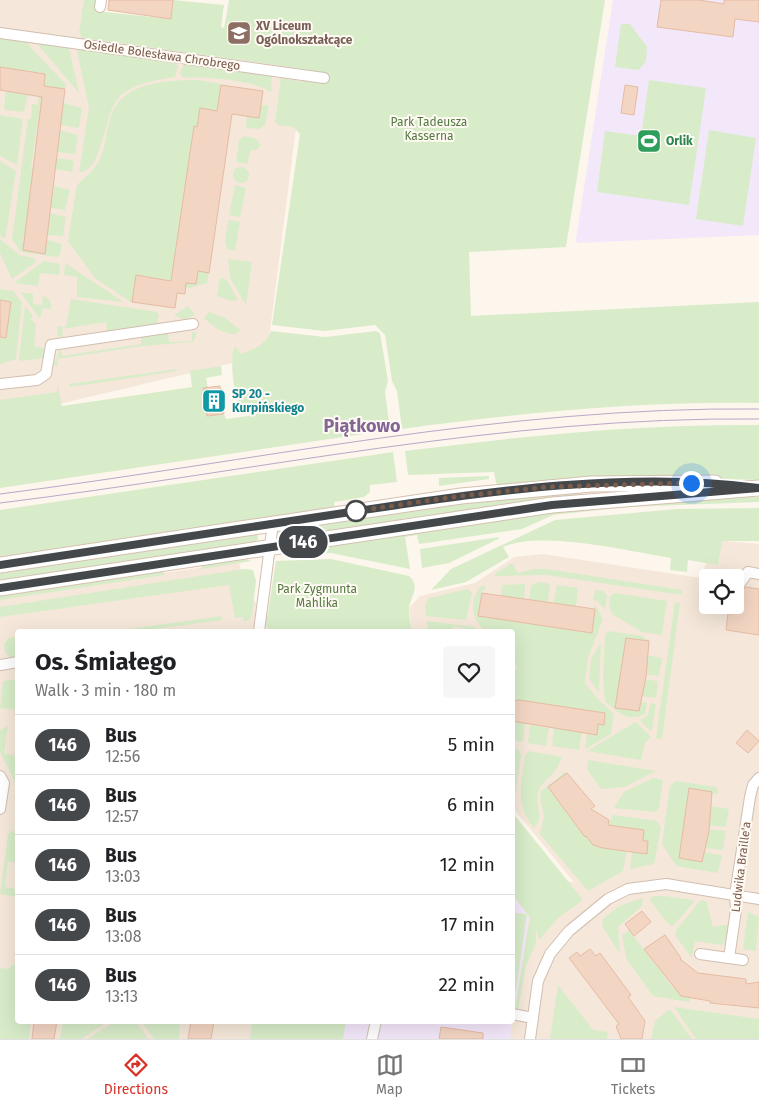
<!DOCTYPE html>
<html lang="en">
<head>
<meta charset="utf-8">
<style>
  :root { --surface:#fff; --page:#f6f6f6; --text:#202124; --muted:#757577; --line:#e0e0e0; --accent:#d93025 }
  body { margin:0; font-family:"Fira Sans",sans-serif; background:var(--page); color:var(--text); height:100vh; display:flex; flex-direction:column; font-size:19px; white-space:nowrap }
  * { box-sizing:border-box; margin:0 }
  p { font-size:16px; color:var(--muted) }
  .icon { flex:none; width:28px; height:28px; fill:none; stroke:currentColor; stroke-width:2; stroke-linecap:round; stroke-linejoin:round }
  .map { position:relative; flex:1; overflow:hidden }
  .drawer { position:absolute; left:15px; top:629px; width:500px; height:395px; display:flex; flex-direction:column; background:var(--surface); border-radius:5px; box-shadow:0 5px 20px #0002 }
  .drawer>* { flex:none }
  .badge { padding:0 10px; border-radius:16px; font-size:18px; line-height:32px }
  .buttons { position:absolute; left:699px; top:569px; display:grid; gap:10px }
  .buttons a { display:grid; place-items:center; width:45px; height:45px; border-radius:5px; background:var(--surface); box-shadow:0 5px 20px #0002; font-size:25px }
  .you { position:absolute; width:25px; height:25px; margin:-12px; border:4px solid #fff; border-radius:50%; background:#1a73e8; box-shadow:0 0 0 8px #1a73e833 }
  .map>.badge { position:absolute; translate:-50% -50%; box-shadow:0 0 0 2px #fff }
  .round { display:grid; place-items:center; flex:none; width:52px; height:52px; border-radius:5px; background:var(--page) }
  .headline { display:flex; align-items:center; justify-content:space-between; height:85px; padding:0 20px }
  h1 { font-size:24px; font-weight:700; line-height:38px }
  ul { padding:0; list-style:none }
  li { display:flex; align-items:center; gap:15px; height:60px; padding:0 20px; border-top:1px solid var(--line) }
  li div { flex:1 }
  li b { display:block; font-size:19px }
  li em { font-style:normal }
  li .badge { min-width:55px; font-weight:700; text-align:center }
  .dock { display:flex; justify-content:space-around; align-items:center; height:70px; border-top:1px solid var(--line); background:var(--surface); font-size:14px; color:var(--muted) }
  .dock a { display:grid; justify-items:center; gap:2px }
  .dock .on { color:var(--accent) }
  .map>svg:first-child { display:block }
  .residential { fill:#f5e8da; fill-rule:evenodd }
  .education { fill:#f3e8fa }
  .green { fill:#d8ecc9 }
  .building { fill:#f3d5c3; stroke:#e6bba3 }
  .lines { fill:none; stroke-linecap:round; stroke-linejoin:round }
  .street-casing { stroke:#d1beb0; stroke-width:12 }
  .secondary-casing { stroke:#d6c0b0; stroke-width:17 }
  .street { stroke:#fff; stroke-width:10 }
  .secondary { stroke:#fff; stroke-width:15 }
  .tram { stroke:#b9a8c9; stroke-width:1 }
  .line-casing { stroke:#fff; stroke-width:11 }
  .line { stroke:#45484a; stroke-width:8 }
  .walk { stroke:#7a5c4d; stroke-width:5; stroke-dasharray:0 9 }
  .stop-dot { fill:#fff; stroke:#45484a; stroke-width:2.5 }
  .labels { text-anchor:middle; stroke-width:4; stroke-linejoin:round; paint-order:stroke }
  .education-label { font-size:12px; font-weight:bold; fill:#785e54; stroke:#fffaf3; text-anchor:start }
  .street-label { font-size:12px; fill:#7a5c4d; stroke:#fffaf3 }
  .park-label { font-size:12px; fill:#537a41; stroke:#fffaf3 }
  .leisure-label { font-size:12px; font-weight:bold; fill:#27864d; stroke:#fffaf3; text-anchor:start }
  .culture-label { font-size:12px; font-weight:bold; fill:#0d838f; stroke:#fffaf3; text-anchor:start }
  .district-label { font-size:18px; font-weight:bold; fill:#846695; stroke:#fffaf3 }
</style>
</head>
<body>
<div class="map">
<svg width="759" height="1039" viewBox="0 0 759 1039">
  <rect width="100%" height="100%" fill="#fdf6ec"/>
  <g class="residential">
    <polygon points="0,0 96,0 98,53 302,81 267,355 0,418"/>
    <path d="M714 540 759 544V1039H331L334 1021H512L513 876 574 882 513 808 512 631H412L409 608 420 596 475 583 514 557 543 554 701 578ZM708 578H735V605H708Z"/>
    <polygon points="239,562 246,592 282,631 18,631 18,1021 255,1021 252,1039 0,1039 0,597"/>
  </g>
  <g class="education">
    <polygon points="613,0 759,0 759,235 577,243 576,239"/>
    <polygon points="513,896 529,917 513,1021"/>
    <polygon points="343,1021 512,1021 510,1039 341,1039"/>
  </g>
  <g class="green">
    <path d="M84 0H96L95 11 171 19 173 0 224 5 221 27 224 28 229 0H605L566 247 469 252 471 316 759 302V403C640 401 520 413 402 429L397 391 392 381 385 335 375 325 324 331 272 325 300 134 293 127 278 125 275 122 281 78 302 82 304 69 82 38 79 32Z"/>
    <polygon points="621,24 630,24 647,47 646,61 639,70 615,67"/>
    <polygon points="0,38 25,41 66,85 65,89 44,86 45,74 0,67"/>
    <polygon points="38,44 69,48 79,93 39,46"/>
    <path d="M79 49 176 63 178 67 175 77C157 80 134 83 120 96 103 112 103 174 79 172L89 108 77 51Z"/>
    <path d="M184 64 272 76 271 92C253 80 205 76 183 78L180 73Z"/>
    <path d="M199 80 221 84 217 111 200 109 197 127 194 126 174 281 137 275 132 303 95 278 68 241 77 185C85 177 95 170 100 159 107 144 106 126 113 111 126 81 172 80 199 80Z"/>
    <polygon points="649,80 706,88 689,205 597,192 605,131 641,136"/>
    <polygon points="6,90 28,94 24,112 5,110 4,107"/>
    <polygon points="39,95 42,96 31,168 34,169 23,250 44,253 47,240 62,244 60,255 57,257 21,252 12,239 28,119 31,119 32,104 38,105"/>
    <polygon points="63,103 82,108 79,128 60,125"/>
    <polygon points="261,105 269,106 265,125 259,129 246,128 247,116 259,118"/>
    <polygon points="0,115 23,119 17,165 0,156"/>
    <polygon points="59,130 78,135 75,154 56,152"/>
    <polygon points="709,130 756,138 743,226 696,219"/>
    <polygon points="245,136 256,139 261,145 257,150 251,150 247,164 236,162 239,140"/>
    <polygon points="55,158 72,160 74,162 72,172 54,169"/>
    <polygon points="0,161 16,171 5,239 0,235"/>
    <circle cx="241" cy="175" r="8"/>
    <polygon points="235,185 246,188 240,217 229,215"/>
    <polygon points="54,186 70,190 65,210 51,208"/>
    <polygon points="50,213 66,217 63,236 47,235"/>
    <polygon points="230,220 240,222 235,251 227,249 225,242 228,221"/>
    <polygon points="0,239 19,255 35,258 36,262 12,279 0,253"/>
    <polygon points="228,259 252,262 246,305 230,278"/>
    <polygon points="44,261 60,264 59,275 40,273 38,286 14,283"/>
    <polygon points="65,263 122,301 122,302 77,297 77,277 64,275"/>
    <polygon points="198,271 209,273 207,283 190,288 178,286 179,282 196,284"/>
    <polygon points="220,278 227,280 238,300 232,301 217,296"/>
    <polygon points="0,289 13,291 22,302 16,359 0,364 0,322 8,323 11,302 0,300"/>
    <path d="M20 292 33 294V304L42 305 43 295C49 298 52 302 51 309L42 308 40 319Z"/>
    <polygon points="71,299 157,312 159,315 156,325 107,332 106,322 62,329 63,338 58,336 57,326 66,327"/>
    <polygon points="25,306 33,316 31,319 36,325 34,346 44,348 43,358 21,361 19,359"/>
    <polygon points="188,306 195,315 184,320 174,315"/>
    <path d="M209 312 225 318 240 330 236 334C222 334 214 327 204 318Z"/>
    <path d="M271 331 325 337 376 331 380 333 388 381 385 392 390 430 0 488V400L57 392V383L62 406 192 387 190 371 221 366 222 375 206 378 208 388 203 389 207 416 224 414 226 419 256 415 255 408 245 410C233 404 229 357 235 346L241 354C254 349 266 345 271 331Z"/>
    <polygon points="168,332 169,342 192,341 192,332 197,333 193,342 142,346 57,359 58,367 54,364 61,347 62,356 141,344 141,335"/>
    <polygon points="177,369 177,371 70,387 69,384"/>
    <path d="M759 425V480L687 478 497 487 494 472 408 475 405 451C522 436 640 424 759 425Z"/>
    <polygon points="393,452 397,482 370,485 370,492 364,497 334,502 335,508 0,558 0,510"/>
    <polygon points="489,476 489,479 439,486 439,478"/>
    <polygon points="583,490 582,495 510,503 510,505 281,539 278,535 279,530 440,503"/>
    <polygon points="701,497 759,497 759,502 627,507 553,515 522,529 419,544 417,535 405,537 410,569 331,553 280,555 284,551 553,509"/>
    <path d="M759 508V541H722L718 565 688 560 687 572 670 570 671 558C627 551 542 530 503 547L509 557 466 582 431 590 451 569 555 520 677 509Z"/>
    <polygon points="255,533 258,536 258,540 250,543 0,581 0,572"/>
    <polygon points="499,537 498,539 449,563 422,568 420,549"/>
    <polygon points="244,558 251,561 202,569 201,564"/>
    <path d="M331 559 409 576C422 587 409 598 409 610 409 617 411 624 412 631H270L266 625 276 561Z"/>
    <polygon points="512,563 518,573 534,569 547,569 682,590 682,595 547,575 495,576 496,573"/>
    <polygon points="244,569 253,570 256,581 252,615 249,620 244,622 243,617 235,618 229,585 0,617 0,607"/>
    <polygon points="163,570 164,575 0,600 0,594"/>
    <polygon points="540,582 550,584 548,603 529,600 531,585"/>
    <polygon points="525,584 524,601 501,596 502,585"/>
    <polygon points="557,585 578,588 576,607 553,605"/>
    <path d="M481 586H486L485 590H482L478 616 592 633 595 604 603 619 588 658 585 683 596 697 614 714 611 734 585 749 587 734 597 735 598 724 604 725 605 713 513 701V671L518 668 513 661 512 631H484C471 617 469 601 481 586Z"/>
    <polygon points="468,589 472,593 466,620 426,616 425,605 429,598"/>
    <polygon points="595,590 603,591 607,595 605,609 597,601 593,600"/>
    <polygon points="615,593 667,601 662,635 642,632 612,614 609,604 610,596"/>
    <polygon points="675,602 680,603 662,739 656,738"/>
    <polygon points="222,616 222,620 141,631 115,631"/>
    <polygon points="427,621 474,627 478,631 453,626 452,631 428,631"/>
    <path d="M609 631 642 636 649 641 626 638 616 708 639 711 640 701 647 703 645 714C628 723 617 712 605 701L603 677 605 634Z"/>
    <polygon points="17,636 17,658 9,657 5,652 4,644 9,638"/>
    <polygon points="601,643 599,693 589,679 591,659"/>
    <polygon points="645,655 662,658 659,676 644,674"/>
    <polygon points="17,679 17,710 0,708 3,681"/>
    <polygon points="642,679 658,681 656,698 639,696"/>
    <polygon points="651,703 656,704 652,730 650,731 640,720 647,716"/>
    <polygon points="513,721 525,723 523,742 513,740"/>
    <polygon points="636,722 651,737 645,743 641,760 587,751"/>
    <polygon points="530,725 549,728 546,746 528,743"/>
    <polygon points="8,726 4,753 17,756 17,786 0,752 0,730"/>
    <polygon points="554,727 582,731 579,750 552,746"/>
    <polygon points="513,748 518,749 521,755 516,792 513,794"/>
    <path d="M529 751 562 757C560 760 559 765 557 768 552 777 539 784 538 793 535 807 545 816 534 828 514 803 522 784 525 755Z"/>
    <polygon points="588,760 656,771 625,787 601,789 587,769"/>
    <polygon points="565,772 567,773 548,788 585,837 627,851 623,871 588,891 540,834 544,816 540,800 541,791"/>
    <polygon points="653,778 663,780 659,808 656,812 614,808 624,792"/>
    <polygon points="676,781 716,787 718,790 718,794 689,789 679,858 702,862 703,852 722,855 718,873 676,866 662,844 670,786"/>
    <polygon points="710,806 729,809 726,827 707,825"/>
    <polygon points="512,812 583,900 559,917 539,940 536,929 536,944 526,965 518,1010 515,1010 530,917 513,895"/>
    <polygon points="613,815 657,821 661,828 654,864 630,869 632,852 647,853 648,842 643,841 644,830 608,825"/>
    <polygon points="707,829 726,831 723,850 704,848"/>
    <polygon points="13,831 17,831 17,863 8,861 5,887 16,889 17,897 0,894 8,834"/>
    <polygon points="652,896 664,896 693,900 694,902 673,926 670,926 650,900"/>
    <polygon points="643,898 642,906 618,927 620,954 602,926 603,919 619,906"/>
    <polygon points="701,900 706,901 713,927 729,924 726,941 722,945 695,941 692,958 675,935 676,930"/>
    <polygon points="748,912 759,917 756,951 743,949"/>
    <polygon points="513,913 527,914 516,990 512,990"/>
    <polygon points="629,930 673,988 681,995 691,997 689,1002 653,996 626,958 622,935"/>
    <polygon points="17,962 18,1021 31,1021 29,1039 0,1039 0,968 8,969"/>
    <polygon points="558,985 593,1030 608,1032 607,1039 550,1039"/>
    <polygon points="674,1007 759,1019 759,1039 696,1039"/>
    <polygon points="670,1009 692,1039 651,1039 655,1021"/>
    <polygon points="63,1021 109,1021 81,1039 60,1039"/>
    <polygon points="116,1021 136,1021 148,1039 87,1039"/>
    <polygon points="141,1021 180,1021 179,1039 154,1039"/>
    <polygon points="252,1021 346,1021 343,1039 250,1039"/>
  </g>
  <g class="building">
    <polygon points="109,0 173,0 171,19 108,10"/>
    <polygon points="661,0 699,0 724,4 724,0 759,0 759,22 735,19 733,37 657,27"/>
    <polygon points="0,67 45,74 44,86 65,89 45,254 23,250 42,97 0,90"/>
    <polygon points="221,85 263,91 259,118 232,114 209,273 198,271 196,284 186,283 185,294 177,293 175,308 132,302 136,275 171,281 194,126 197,127 200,108 217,111"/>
    <polygon points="625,85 638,87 634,115 621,113"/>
    <polygon points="0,300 11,302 6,338 0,337"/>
    <polygon points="220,386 224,414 207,416 203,388"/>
    <polygon points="746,587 759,589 759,635 726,630 729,605 735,605 735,592 741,592"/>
    <polygon points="482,593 595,609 592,633 478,616"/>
    <polygon points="626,638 649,641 646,677 639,711 615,708"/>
    <polygon points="519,700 605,713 604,725 598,724 597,735 512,721 512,701"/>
    <polygon points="747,730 759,741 748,753 736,743"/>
    <polygon points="567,773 595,806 591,809 609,820 608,825 644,830 643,841 648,841 647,854 603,848 593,845 586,836 585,837 548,787"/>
    <polygon points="689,788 712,792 709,831 702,862 679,858"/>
    <polygon points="642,911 651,922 634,936 625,924"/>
    <polygon points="665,935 681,958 680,959 698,973 746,979 746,984 759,982 759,1008 710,1003 710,1001 681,996 644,949"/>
    <polygon points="590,949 596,956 600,953 631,995 628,997 645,1021 642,1039 621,1039 616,1026 619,1024 569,958 577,952 580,956"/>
    <polygon points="34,1021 57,1021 54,1039 32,1039"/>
    <polygon points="191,1021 214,1021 211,1039 188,1039"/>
    <polygon points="441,1027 483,1033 483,1039 439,1039"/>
  </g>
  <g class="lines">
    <defs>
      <g id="street">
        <polyline points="100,7 101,0"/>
        <polyline points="0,33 324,78"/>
        <polyline points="0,384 37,380 46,374 51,345 193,324"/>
        <polyline points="738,586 748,572 759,574"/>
        <polyline points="259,631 273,523"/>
        <polyline points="0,665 18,662"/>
        <polyline points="0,776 4,783 0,809"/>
        <polyline points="700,954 743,960"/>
        <polyline points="729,958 736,910 735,895 750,797 753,785 759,778"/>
        <polyline points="512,1014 533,1018"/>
        <polyline points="372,1039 376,1021"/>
        <polyline points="530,1039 538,981 550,954 569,931 608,899 628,889 666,884 759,899"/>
      </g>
      <g id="secondary">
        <polyline points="0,565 461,496 591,484 715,483"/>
        <polyline points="0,588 552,505 759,488"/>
      </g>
    </defs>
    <use href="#street" class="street-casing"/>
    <use href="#secondary" class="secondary-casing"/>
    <use href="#street" class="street"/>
    <use href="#secondary" class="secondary"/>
    <g class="tram">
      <path d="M0 494C253 462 503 406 759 409"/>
      <path d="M0 503C253 472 503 416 759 419"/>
    </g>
  </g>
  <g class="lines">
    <defs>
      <path id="line" d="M0 565C119 547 238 529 357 511 486 492 629 470 759 488L552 505 0 588"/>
    </defs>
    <use href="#line" class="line-casing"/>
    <use href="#line" class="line"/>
    <polyline class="walk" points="356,511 461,496 546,487 691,483"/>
  </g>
  <defs>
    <symbol id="school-square" viewBox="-11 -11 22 22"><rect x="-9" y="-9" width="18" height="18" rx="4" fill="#8d6e63" stroke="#fffaf3"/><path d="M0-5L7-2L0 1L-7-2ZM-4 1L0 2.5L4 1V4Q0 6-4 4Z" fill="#fff"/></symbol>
    <symbol id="stadium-square" viewBox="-11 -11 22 22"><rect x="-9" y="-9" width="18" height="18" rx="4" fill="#2e9e5b" stroke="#fffaf3"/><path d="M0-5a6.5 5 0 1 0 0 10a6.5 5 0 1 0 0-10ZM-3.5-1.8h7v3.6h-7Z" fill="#fff"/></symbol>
    <symbol id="building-square" viewBox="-11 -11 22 22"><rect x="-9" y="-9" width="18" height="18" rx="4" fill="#0f9aa8" stroke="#fffaf3"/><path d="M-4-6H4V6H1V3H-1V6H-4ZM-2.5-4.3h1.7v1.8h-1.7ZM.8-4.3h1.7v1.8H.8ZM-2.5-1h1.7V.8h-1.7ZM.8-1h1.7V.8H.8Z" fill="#fff"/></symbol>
  </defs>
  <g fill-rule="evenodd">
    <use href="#school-square" x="225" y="19" width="28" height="28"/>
    <use href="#stadium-square" x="635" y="127" width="28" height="28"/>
    <use href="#building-square" x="200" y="387" width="28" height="28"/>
  </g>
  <circle class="stop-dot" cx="356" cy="511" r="10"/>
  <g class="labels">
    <g class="education-label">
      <text x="256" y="30">XV Liceum<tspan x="256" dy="14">Ogólnokształcące</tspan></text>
    </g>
    <g class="street-label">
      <text transform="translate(162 55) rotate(8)" y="4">Osiedle Bolesława Chrobrego</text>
      <text transform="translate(741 867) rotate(-83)" y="4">Ludwika Braille'a</text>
    </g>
    <g class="park-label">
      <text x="429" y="126">Park Tadeusza<tspan x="429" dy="14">Kasserna</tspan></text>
      <text x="317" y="593">Park Zygmunta<tspan x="317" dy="14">Mahlika</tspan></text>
    </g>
    <g class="leisure-label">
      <text x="666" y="145">Orlik</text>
    </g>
    <g class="culture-label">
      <text x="232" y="398">SP 20 -<tspan x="232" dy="14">Kurpińskiego</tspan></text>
    </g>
    <g class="district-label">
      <text x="362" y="432">Piątkowo</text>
    </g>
  </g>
</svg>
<div class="buttons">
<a><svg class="icon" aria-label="locate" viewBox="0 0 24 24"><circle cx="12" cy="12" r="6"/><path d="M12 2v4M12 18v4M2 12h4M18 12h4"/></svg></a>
</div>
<div class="you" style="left:691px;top:483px"></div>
<b class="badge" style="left:303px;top:542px;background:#45484a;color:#fff">146</b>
<section class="drawer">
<div class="headline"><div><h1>Os. Śmiałego</h1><p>Walk · 3 min · 180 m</p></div><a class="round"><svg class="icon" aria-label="heart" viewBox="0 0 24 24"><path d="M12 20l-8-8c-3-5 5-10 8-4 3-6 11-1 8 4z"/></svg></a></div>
<ul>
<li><span class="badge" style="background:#45484a;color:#fff">146</span><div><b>Bus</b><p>12:56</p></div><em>5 min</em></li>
<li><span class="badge" style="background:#45484a;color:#fff">146</span><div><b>Bus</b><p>12:57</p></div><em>6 min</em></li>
<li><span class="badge" style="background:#45484a;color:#fff">146</span><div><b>Bus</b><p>13:03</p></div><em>12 min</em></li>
<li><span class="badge" style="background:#45484a;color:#fff">146</span><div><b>Bus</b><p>13:08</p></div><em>17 min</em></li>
<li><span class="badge" style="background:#45484a;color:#fff">146</span><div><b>Bus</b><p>13:13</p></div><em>22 min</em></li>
</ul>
</section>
</div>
<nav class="dock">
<a class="on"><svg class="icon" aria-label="directions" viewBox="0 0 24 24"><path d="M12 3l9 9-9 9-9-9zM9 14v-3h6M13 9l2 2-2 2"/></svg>Directions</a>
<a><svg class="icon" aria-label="map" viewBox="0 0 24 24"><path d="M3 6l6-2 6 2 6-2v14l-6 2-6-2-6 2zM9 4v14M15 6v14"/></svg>Map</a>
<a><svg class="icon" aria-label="tickets" viewBox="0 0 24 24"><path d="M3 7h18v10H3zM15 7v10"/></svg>Tickets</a>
</nav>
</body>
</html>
